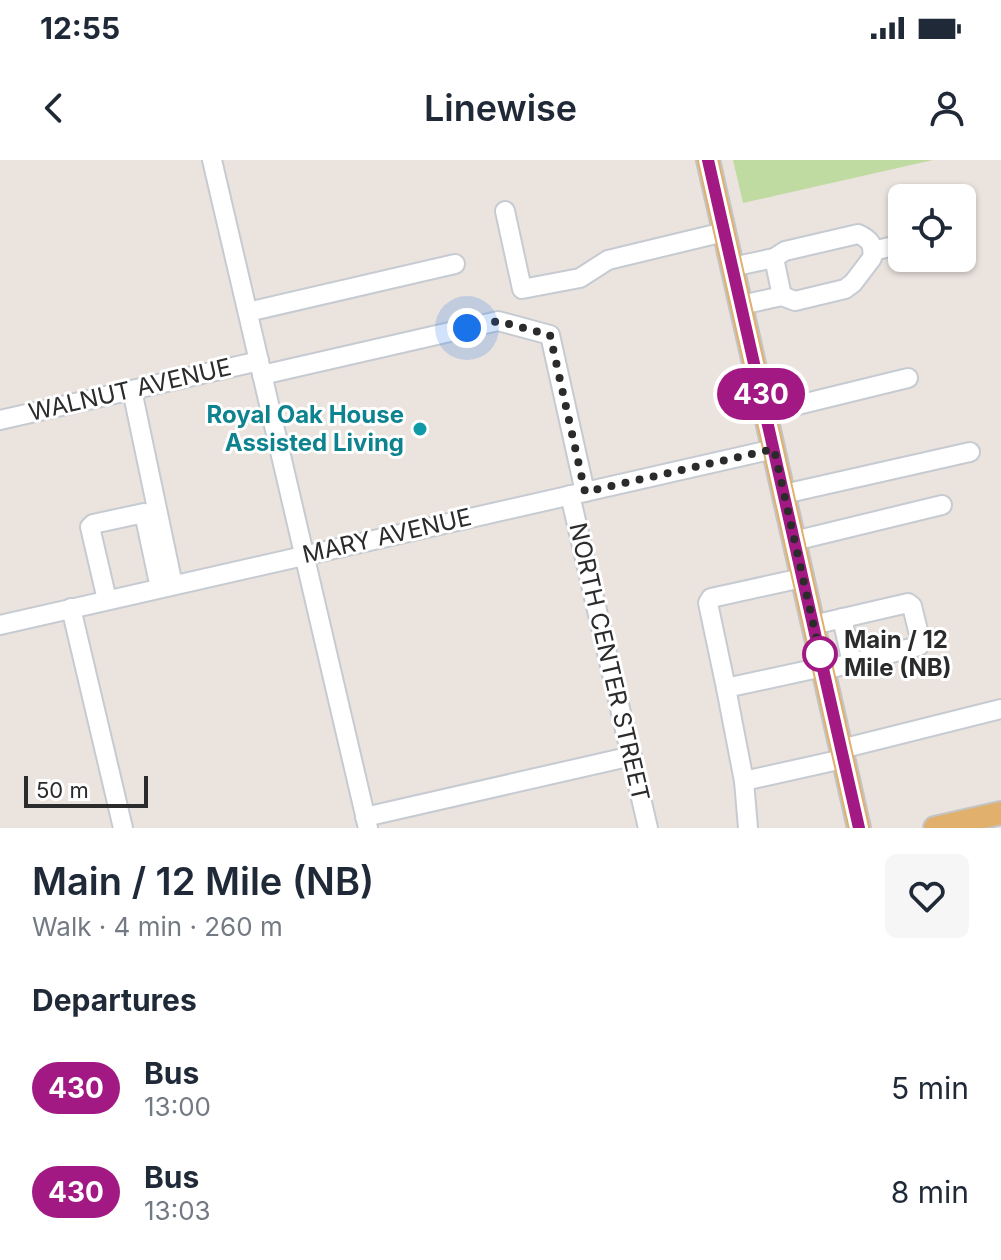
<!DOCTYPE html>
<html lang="en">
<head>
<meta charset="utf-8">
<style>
  :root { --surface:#fff; --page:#f6f6f7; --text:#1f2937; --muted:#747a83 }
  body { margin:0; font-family:Inter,sans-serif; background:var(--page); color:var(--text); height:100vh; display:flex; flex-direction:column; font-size:30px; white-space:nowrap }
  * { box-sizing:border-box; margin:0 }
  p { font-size:26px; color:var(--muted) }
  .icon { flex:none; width:44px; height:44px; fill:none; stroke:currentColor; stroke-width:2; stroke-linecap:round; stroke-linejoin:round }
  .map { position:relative; height:668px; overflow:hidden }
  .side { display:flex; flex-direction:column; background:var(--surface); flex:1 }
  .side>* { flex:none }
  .badge { padding:0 16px; border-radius:26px; font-size:28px; line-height:52px }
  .buttons { position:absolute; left:888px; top:24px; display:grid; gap:16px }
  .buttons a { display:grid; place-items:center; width:88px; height:88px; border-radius:12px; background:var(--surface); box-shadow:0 2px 6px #0004; font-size:40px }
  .scale { position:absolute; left:24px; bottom:20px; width:124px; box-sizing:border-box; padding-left:8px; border:4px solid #2b2b2b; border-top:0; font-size:22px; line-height:28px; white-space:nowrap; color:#2b2b2b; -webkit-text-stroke:6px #fff; paint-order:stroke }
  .you { position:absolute; width:40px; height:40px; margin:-20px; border:6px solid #fff; border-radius:50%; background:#1a73e8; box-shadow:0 0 0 12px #1a73e833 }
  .map>.badge { position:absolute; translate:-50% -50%; box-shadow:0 0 0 4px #fff }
  h2 { padding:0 32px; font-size:30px; line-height:72px }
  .round { display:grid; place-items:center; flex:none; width:84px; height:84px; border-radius:12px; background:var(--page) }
  .overview { display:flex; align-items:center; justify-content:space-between; height:136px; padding:0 32px }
  h1 { font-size:38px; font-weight:600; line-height:60px }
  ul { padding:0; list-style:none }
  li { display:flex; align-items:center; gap:24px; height:104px; padding:0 32px }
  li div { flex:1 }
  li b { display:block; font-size:30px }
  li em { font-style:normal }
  li .badge { min-width:88px; font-weight:700; text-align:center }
  .status { display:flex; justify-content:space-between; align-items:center; height:56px; padding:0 40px; background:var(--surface); direction:ltr }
  .status svg { height:22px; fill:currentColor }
  header { display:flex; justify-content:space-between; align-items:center; height:104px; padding:0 32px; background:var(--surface); font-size:36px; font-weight:600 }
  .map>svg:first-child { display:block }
  .green { fill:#c0dba1 }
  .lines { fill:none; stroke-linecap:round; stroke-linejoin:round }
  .minor-casing { stroke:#c6cbd2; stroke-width:22 }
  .major-casing { stroke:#c4c4c4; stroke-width:26 }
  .minor { stroke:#fff; stroke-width:18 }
  .major { stroke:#e1b06d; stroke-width:22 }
  .line-casing { stroke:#fff; stroke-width:18 }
  .line { stroke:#a31984; stroke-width:12 }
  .walk { stroke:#2b2b2b; stroke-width:8; stroke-dasharray:0 14.4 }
  .culture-dot { fill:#0f9aa8; stroke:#fff; stroke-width:3 }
  .stop-dot { fill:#fff; stroke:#a31984; stroke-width:4 }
  .labels { text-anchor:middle; stroke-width:6; stroke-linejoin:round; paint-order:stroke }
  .street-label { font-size:24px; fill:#2b2b2b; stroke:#fff }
  .culture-label { font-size:24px; font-weight:bold; fill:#0d838f; stroke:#fff; text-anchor:end }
  .stop-label { font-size:24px; font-weight:bold; fill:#2b2b2b; stroke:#fff; text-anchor:start }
</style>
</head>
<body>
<div class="status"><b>12:55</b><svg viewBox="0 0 49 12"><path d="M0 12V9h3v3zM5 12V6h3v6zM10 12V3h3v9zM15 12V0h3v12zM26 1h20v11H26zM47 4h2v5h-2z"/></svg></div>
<header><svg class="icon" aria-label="back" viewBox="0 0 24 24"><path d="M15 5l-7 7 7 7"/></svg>Linewise<svg class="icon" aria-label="person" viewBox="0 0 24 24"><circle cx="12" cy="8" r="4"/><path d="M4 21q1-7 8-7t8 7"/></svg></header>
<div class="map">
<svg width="1001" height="668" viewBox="0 0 1001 668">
  <rect width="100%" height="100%" fill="#ebe3de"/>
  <polygon class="green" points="733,0 933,0 743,43"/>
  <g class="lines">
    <defs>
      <g id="minor">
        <polyline points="212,0 368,668"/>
        <polyline points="505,51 522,129 580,118 608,100 724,72"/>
        <polyline points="873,91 902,84"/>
        <polyline points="774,98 782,136"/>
        <path d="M732 107 774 98 785 91 858 74C870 79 874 85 872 98L853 123 845 129 795 141 782 136 741 145"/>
        <polyline points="248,152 455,104"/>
        <polyline points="262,215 498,161 550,175 585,332"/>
        <polyline points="132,230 173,425"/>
        <polyline points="765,253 908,218"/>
        <polyline points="0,260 259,201"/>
        <polyline points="784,334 970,292"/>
        <polyline points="570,335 648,668"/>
        <polyline points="794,381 942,345"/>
        <polyline points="107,440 90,367 93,364 144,353 160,428"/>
        <polyline points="71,448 123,668"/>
        <polyline points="842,458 852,503"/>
        <polyline points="0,465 774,289"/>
        <polyline points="813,465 908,443 912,446 921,483 919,486 824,510"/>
        <polyline points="726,528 708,443 711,438 802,418"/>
        <polyline points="841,589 1001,549"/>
        <polyline points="744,621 726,528 823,507"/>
        <polyline points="365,657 632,596"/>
        <polyline points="748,668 744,621 843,599"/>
      </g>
      <g id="major">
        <polyline points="708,0 859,668"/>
        <polyline points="935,668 1001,653"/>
      </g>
    </defs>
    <use href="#minor" class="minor-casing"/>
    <use href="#major" class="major-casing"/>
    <use href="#minor" class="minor"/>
    <use href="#major" class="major"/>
  </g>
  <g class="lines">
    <defs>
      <polyline id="line" points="708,0 859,668"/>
    </defs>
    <use href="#line" class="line-casing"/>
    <use href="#line" class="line"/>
    <polyline class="walk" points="467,168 498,161 550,175 585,332 774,289 820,494"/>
  </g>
  <circle class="culture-dot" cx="420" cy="269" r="8"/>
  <circle class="stop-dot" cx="820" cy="494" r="16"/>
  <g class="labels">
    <g class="street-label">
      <text transform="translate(130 230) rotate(-13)" y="8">WALNUT AVENUE</text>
      <text transform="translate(387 376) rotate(-13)" y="8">MARY AVENUE</text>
      <text transform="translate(609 502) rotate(77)" y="8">NORTH CENTER STREET</text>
    </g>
    <g class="culture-label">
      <text x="404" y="263">Royal Oak House<tspan x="404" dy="28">Assisted Living</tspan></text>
    </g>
    <g class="stop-label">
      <text x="844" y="488">Main / 12<tspan x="844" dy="28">Mile (NB)</tspan></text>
    </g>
  </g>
</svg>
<div class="buttons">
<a><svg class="icon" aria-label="locate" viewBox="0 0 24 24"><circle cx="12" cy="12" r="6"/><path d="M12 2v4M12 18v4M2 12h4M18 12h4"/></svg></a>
</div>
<div class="scale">50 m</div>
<div class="you" style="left:467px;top:168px"></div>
<b class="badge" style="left:761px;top:234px;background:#a31984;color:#fff">430</b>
</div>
<section class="side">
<div class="overview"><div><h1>Main / 12 Mile (NB)</h1><p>Walk · 4 min · 260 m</p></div><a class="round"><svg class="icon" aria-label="heart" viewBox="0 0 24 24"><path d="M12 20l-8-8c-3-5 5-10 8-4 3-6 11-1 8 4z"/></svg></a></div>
<h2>Departures</h2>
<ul>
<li><span class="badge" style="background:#a31984;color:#fff">430</span><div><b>Bus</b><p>13:00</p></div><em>5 min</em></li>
<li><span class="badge" style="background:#a31984;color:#fff">430</span><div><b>Bus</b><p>13:03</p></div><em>8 min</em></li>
</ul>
</section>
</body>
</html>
